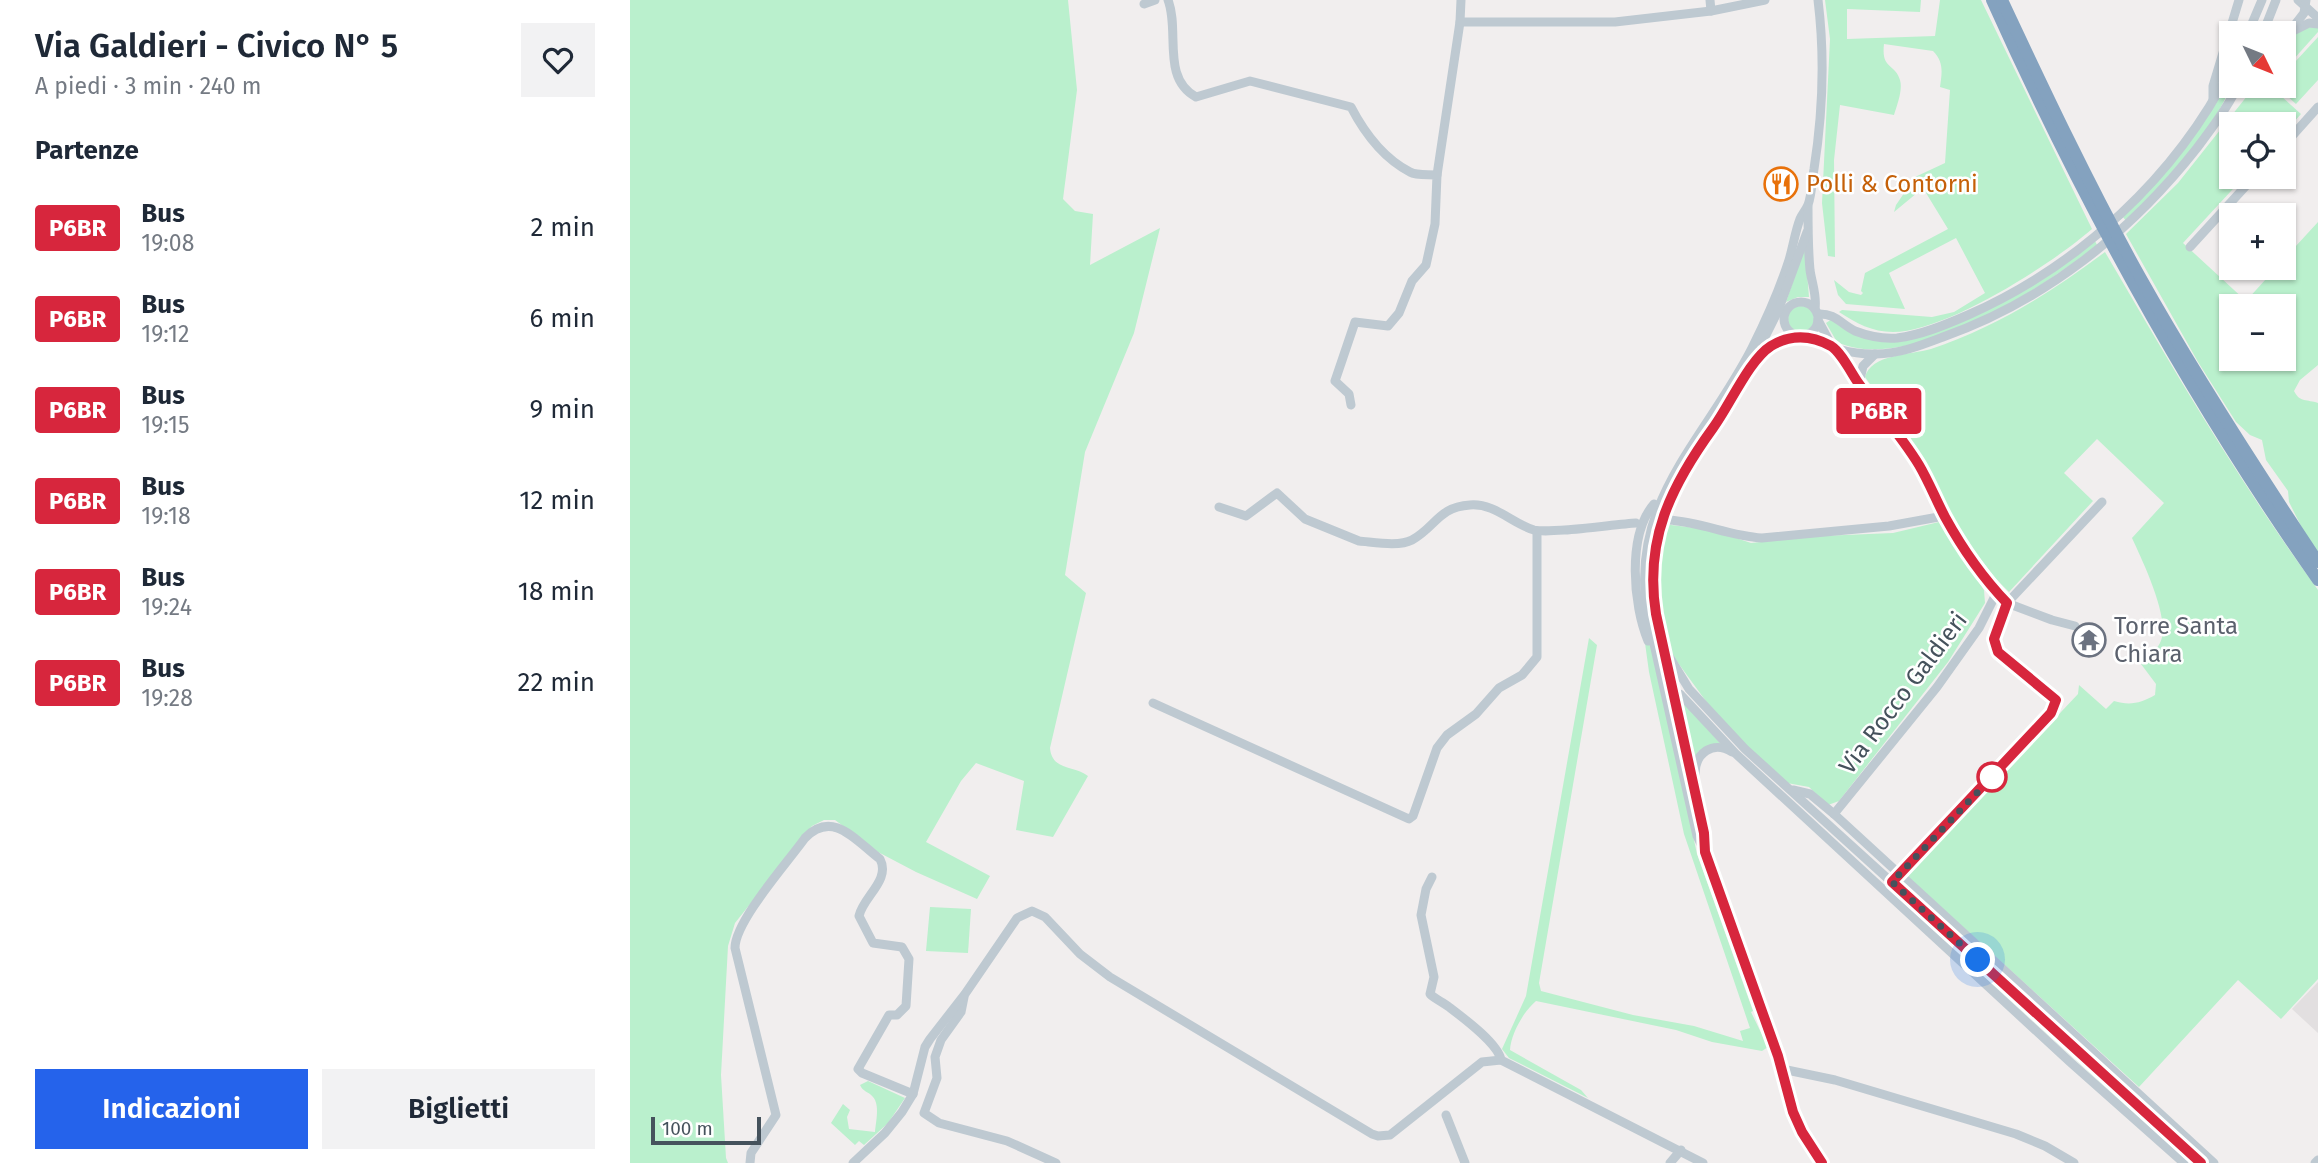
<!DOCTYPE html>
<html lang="it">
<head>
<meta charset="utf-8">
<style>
  :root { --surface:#fff; --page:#f2f2f3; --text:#1f2937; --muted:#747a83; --accent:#2563eb }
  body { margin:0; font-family:"Fira Sans",sans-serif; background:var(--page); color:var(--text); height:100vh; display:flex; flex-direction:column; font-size:26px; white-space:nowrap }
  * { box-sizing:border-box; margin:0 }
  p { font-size:23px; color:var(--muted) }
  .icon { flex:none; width:38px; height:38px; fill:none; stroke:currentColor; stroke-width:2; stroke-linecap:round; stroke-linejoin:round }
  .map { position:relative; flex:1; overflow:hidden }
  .panel { display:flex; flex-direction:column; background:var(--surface); width:630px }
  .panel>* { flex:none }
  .badge { padding:0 14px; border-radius:5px; font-size:24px; line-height:46px }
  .needle { width:46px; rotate:133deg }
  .buttons { position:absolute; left:1589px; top:21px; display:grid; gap:14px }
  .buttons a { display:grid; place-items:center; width:77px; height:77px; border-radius:0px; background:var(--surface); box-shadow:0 2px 5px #0004; font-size:35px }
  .scale { position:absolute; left:21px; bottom:18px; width:110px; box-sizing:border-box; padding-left:7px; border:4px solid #45525c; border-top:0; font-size:19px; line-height:24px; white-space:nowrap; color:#45525c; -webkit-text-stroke:5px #fff; paint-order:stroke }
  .you { position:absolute; width:35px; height:35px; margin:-18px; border:5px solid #fff; border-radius:50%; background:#1a73e8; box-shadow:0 0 0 10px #1a73e833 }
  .map>.badge { position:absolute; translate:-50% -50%; box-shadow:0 0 0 4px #fff }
  h2 { padding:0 35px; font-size:26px; line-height:63px }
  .round { display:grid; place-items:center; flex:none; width:74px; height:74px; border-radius:0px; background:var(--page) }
  .overview { display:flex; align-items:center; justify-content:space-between; height:119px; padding:0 35px }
  h1 { font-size:33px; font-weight:600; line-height:52px }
  .primary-button { display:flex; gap:14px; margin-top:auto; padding:14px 35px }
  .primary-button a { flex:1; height:80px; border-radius:0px; background:var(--accent); color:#fff; font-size:28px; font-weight:600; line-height:80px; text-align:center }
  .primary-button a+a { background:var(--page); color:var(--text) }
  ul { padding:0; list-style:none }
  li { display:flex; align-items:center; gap:21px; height:91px; padding:0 35px }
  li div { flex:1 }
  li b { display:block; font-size:26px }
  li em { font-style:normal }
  li .badge { min-width:77px; font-weight:700; text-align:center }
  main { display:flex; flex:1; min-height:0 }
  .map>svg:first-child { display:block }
  .education { fill:#e2dfe0 }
  .green { fill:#baf0cd; fill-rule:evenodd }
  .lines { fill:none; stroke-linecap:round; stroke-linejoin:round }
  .minor { stroke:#bec9d1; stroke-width:9 }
  .highway { stroke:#84a2bf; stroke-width:12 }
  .line-casing { stroke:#fff; stroke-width:16 }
  .line { stroke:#d7263d; stroke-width:10 }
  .walk { stroke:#45525c; stroke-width:7; stroke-dasharray:0 12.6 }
  .stop-dot { fill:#fff; stroke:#d7263d; stroke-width:3.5 }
  .labels { text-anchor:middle; stroke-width:5; stroke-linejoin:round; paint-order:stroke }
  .food-label { font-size:24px; fill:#c56008; stroke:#fff; text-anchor:start }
  .worship-label { font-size:24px; fill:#5b616d; stroke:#fff; text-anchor:start }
  .street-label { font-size:24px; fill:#45525c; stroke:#fff }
</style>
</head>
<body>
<main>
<section class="panel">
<div class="overview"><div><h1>Via Galdieri - Civico N° 5</h1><p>A piedi · 3 min · 240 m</p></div><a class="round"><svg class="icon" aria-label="heart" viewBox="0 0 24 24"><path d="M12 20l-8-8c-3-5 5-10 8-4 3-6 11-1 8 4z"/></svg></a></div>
<h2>Partenze</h2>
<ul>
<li><span class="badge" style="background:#d7263d;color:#fff">P6BR</span><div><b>Bus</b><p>19:08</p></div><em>2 min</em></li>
<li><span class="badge" style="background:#d7263d;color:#fff">P6BR</span><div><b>Bus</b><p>19:12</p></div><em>6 min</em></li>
<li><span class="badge" style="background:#d7263d;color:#fff">P6BR</span><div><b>Bus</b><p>19:15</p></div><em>9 min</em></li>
<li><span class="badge" style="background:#d7263d;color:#fff">P6BR</span><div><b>Bus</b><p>19:18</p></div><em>12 min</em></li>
<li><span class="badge" style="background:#d7263d;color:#fff">P6BR</span><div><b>Bus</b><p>19:24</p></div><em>18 min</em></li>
<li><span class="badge" style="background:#d7263d;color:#fff">P6BR</span><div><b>Bus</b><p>19:28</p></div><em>22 min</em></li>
</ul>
<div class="primary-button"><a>Indicazioni</a><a>Biglietti</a></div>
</section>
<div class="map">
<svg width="1688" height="1163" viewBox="0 0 1688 1163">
  <rect width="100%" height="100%" fill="#f1eeee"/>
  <polygon class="education" points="1688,982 1688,1033 1662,1009"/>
  <g class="green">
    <path d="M0 0H438L447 90 433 199 445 211 463 214 460 265 530 228 504 333 455 452 435 575 456 593 420 748C422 771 444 765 458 776L423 837 386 830 394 781 346 763 331 781 296 842 360 876 347 899 286 872 248 852 205 820H194L182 826 105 923 98 946 91 1075 96 1158 98 1163H0Z"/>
    <path d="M1195 0H1291L1290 12 1217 9V39L1305 36 1310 0H1351L1462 229C1422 264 1316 332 1263 332 1242 332 1226 323 1209 312L1212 310 1302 317 1324 312 1355 293 1326 238 1259 273 1275 309 1216 304 1208 295 1204 280 1219 292 1231 295 1233 293 1231 291 1235 273 1318 229 1293 188 1264 212 1266 205 1285 177 1315 163 1320 90 1310 87C1312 73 1314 62 1303 51L1254 44C1251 70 1265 63 1270 80 1273 90 1267 105 1264 115L1210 105 1204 160 1205 257 1198 256 1192 203 1200 39Z"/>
    <polygon points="1680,27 1688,28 1688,32 1654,70 1654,48 1668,32"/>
    <polygon points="1688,37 1688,80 1666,104 1646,86 1654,86 1654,74"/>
    <path d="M1601 78C1601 113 1523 194 1496 221L1493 217C1537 175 1570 130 1601 78Z"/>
    <path d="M1625 86H1640L1671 114 1654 133V124H1601V177H1614L1553 243 1616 301 1646 268H1654V259L1688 222V365L1670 380 1664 391C1670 403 1677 399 1688 403V552L1674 532 1659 502 1658 491 1636 460 1632 440 1620 435 1606 422 1568 362 1496 234 1548 183ZM1601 306H1654V359H1601Z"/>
    <path d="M1465 241 1467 245C1414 288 1277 375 1207 342L1196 323 1202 319C1235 338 1251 348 1291 337L1410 281Z"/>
    <polygon points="1175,247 1179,297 1168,297 1156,302"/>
    <path d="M1475 252C1542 367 1609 482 1688 590V979L1651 1019 1608 980 1509 1087 1279 878 1278 874 1448 694 1449 685 1476 709 1484 701C1500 706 1511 703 1525 695L1526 684 1511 664C1516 658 1526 651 1530 643 1542 621 1512 560 1502 538L1534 503 1467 439 1434 473 1463 501 1379 592 1365 578 1331 533 1295 462 1235 377C1241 354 1280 355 1301 349 1365 328 1422 292 1475 252Z"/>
    <circle cx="1171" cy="319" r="13"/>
    <polygon points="1309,522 1354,590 1355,603 1318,662 1209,801 1198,805 1179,787 1157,783 1119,748 1078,704 1043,656 1036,637 1026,574 1033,524 1082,530 1121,543 1191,536 1263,533"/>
    <path d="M959 638 967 645 909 983 911 991 1003 1015 1064 1026 1113 1041 1110 1031 1120 1028 1054 834 1019 672 1015 643 1021 641 1067 854 1123 1011 1121 1012 1138 1047 1132 1051 1082 1042 1046 1030 906 1001C893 1012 881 1034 880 1050L951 1090 958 1098 879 1058 872 1049 896 996Z"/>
    <polygon points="1047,696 1091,744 1069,751 1064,758 1060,756"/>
    <polygon points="1271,896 1554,1152 1552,1154 1539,1145 1292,920"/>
    <polygon points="300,907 341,909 338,953 296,951"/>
    <path d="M238 1081 275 1098 258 1123 234 1145 229 1141 225 1145 201 1123 213 1104 220 1110 217 1117 219 1129 245 1132C246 1121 250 1105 243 1097 238 1091 233 1092 230 1085Z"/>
  </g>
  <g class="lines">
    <g class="minor">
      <path d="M538 0C550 31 531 78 566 97L620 81 721 107C734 132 753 158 780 172 787 176 799 174 807 175L805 224 796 265 782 281 769 313 758 326 725 322 705 381 719 394 721 405"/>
      <polyline points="1080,0 1081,11"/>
      <path d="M1188 0C1195 57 1193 112 1184 169 1182 180 1182 194 1178 205 1176 210 1172 214 1170 219 1165 232 1163 247 1159 260 1149 291 1136 320 1122 348 1074 442 997 502 1018 617L1067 836 1075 852 1148 1056 1163 1112 1172 1132 1192 1163"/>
      <polyline points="1668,0 1688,18"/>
      <polyline points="514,4 525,0"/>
      <polyline points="830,22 985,22 1081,11 1135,0"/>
      <polyline points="1663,31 1679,23 1688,24"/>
      <polyline points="1618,33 1632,0"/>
      <polyline points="1633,33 1646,0"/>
      <polyline points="1654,39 1674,13 1676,0"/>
      <polyline points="1583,99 1583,86 1609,0"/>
      <polyline points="1654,145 1688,107"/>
      <polyline points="807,175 830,22 831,0"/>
      <path d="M1178 207C1178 228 1178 249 1180 270 1182 284 1187 295 1185 309"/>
      <polyline points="1560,247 1624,177"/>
      <circle cx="1171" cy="319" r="17"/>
      <path d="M1188 314C1205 313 1211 324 1225 331 1238 336 1253 339 1267 338 1291 335 1315 325 1338 315 1449 266 1546 177 1601 68"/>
      <polyline points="1188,320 1203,348 1288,464 1332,545 1377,603 1364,639 1368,652 1426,700 1421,713 1255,890"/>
      <path d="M1174 336C1195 346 1222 355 1246 354 1269 354 1292 345 1313 337 1415 301 1501 232 1567 148 1582 128 1597 108 1608 86"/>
      <polyline points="1132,343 1148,311 1177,232"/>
      <polyline points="1229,384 1233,366 1245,354"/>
      <path d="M589 507 616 516 647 493 675 519 729 541C743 542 769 547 782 540 806 527 808 507 840 505 865 503 881 523 904 530 919 534 986 524 1006 523"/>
      <path d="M1038 520C1072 522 1099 536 1132 538L1259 526 1314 516"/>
      <polyline points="1445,626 1422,620 1377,603 1472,502"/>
      <path d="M1018 641C1003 605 997 535 1024 504"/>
      <polyline points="1034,648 1059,689 1115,749 1571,1163"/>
      <polyline points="1050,694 1106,754 1440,1062 1554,1163"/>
      <polyline points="523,703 779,819 783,816 807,748 817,735 846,714 869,688 892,675 907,657 907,531"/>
      <path d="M1065 774C1065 753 1083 740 1102 752"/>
      <polyline points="1163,790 1180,794 1204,814 1584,1163"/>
      <polyline points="1204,814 1307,687 1349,628 1367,592"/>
      <path d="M1075 847 1023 599C1019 515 1051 479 1094 412 1105 396 1115 378 1125 361L1140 347 1168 336"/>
      <path d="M802 877 796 889 791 915 804 977 800 994C805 999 813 1002 819 1007 832 1017 868 1043 871 1060"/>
      <polyline points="334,997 331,1012 311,1040 305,1057 307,1078 294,1113 309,1123 377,1141 426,1163"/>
      <polyline points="1152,1069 1205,1080 1386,1134 1415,1146 1444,1163"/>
      <polyline points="816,1115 835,1163"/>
      <path d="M120 1163 121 1153 146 1115 105 948C105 921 158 862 175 838 203 809 226 841 250 859 261 880 233 897 229 916L243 943 272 947 279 959 276 1006 267 1015H259L228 1069 232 1073 283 1094"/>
      <polyline points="223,1163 255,1133 272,1112 283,1094 295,1047 300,1039 335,994 387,918 402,911 415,917 450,954 480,977 742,1134 748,1136 760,1135 852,1062 871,1060 1073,1163"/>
      <polyline points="1040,1163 1051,1150"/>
      <polyline points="1685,1163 1688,1160"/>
    </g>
    <g class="highway">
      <path d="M1362 0C1453 203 1560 398 1688 580"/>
      <path d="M1372 0C1416 94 1460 187 1510 277 1565 375 1626 469 1688 562"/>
    </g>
  </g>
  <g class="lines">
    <defs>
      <path id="line" d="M1192 1163 1172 1132 1163 1112 1148 1056 1075 852 1074 833 1026 614C1014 540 1041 486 1083 428 1100 405 1119 360 1141 346 1161 334 1181 335 1201 346 1212 353 1221 373 1229 384 1249 411 1272 437 1289 465 1299 482 1306 500 1315 517 1332 548 1353 578 1377 603L1364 639 1368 652 1426 700 1421 713 1262 882 1571 1163"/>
    </defs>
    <use href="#line" class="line-casing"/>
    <use href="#line" class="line"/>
    <polyline class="walk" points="1348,960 1262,882 1362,777"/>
  </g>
  <defs>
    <symbol id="restaurant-ring" viewBox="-11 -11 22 22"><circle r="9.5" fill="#fff" stroke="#e8710a" stroke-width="1.5"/><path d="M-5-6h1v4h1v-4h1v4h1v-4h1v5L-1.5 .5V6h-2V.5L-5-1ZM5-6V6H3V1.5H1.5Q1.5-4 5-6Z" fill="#e8710a"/></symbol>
    <symbol id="temple-ring" viewBox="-11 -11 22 22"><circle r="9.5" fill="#fff" stroke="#6b7280" stroke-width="1.5"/><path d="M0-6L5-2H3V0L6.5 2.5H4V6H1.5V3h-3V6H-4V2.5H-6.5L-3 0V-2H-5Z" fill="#6b7280"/></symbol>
  </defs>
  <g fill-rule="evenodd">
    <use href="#restaurant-ring" x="1132" y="165" width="38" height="38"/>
    <use href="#temple-ring" x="1440" y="621" width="38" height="38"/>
  </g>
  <circle class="stop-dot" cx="1362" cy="777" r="14"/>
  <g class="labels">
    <g class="food-label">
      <text x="1176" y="192">Polli &amp; Contorni</text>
    </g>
    <g class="worship-label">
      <text x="1484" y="634">Torre Santa<tspan x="1484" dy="28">Chiara</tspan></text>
    </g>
    <g class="street-label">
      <text transform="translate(1273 693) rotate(-53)" y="8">Via Rocco Galdieri</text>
    </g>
  </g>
</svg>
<div class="buttons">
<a><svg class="needle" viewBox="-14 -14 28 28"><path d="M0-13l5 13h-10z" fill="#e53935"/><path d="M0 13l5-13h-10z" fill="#747a83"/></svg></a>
<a><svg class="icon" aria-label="locate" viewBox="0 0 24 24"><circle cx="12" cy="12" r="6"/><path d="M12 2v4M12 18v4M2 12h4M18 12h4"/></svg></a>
<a>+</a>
<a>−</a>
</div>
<div class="scale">100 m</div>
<div class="you" style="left:1348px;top:960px"></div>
<b class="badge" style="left:1249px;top:411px;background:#d7263d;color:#fff">P6BR</b>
</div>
</main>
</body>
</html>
